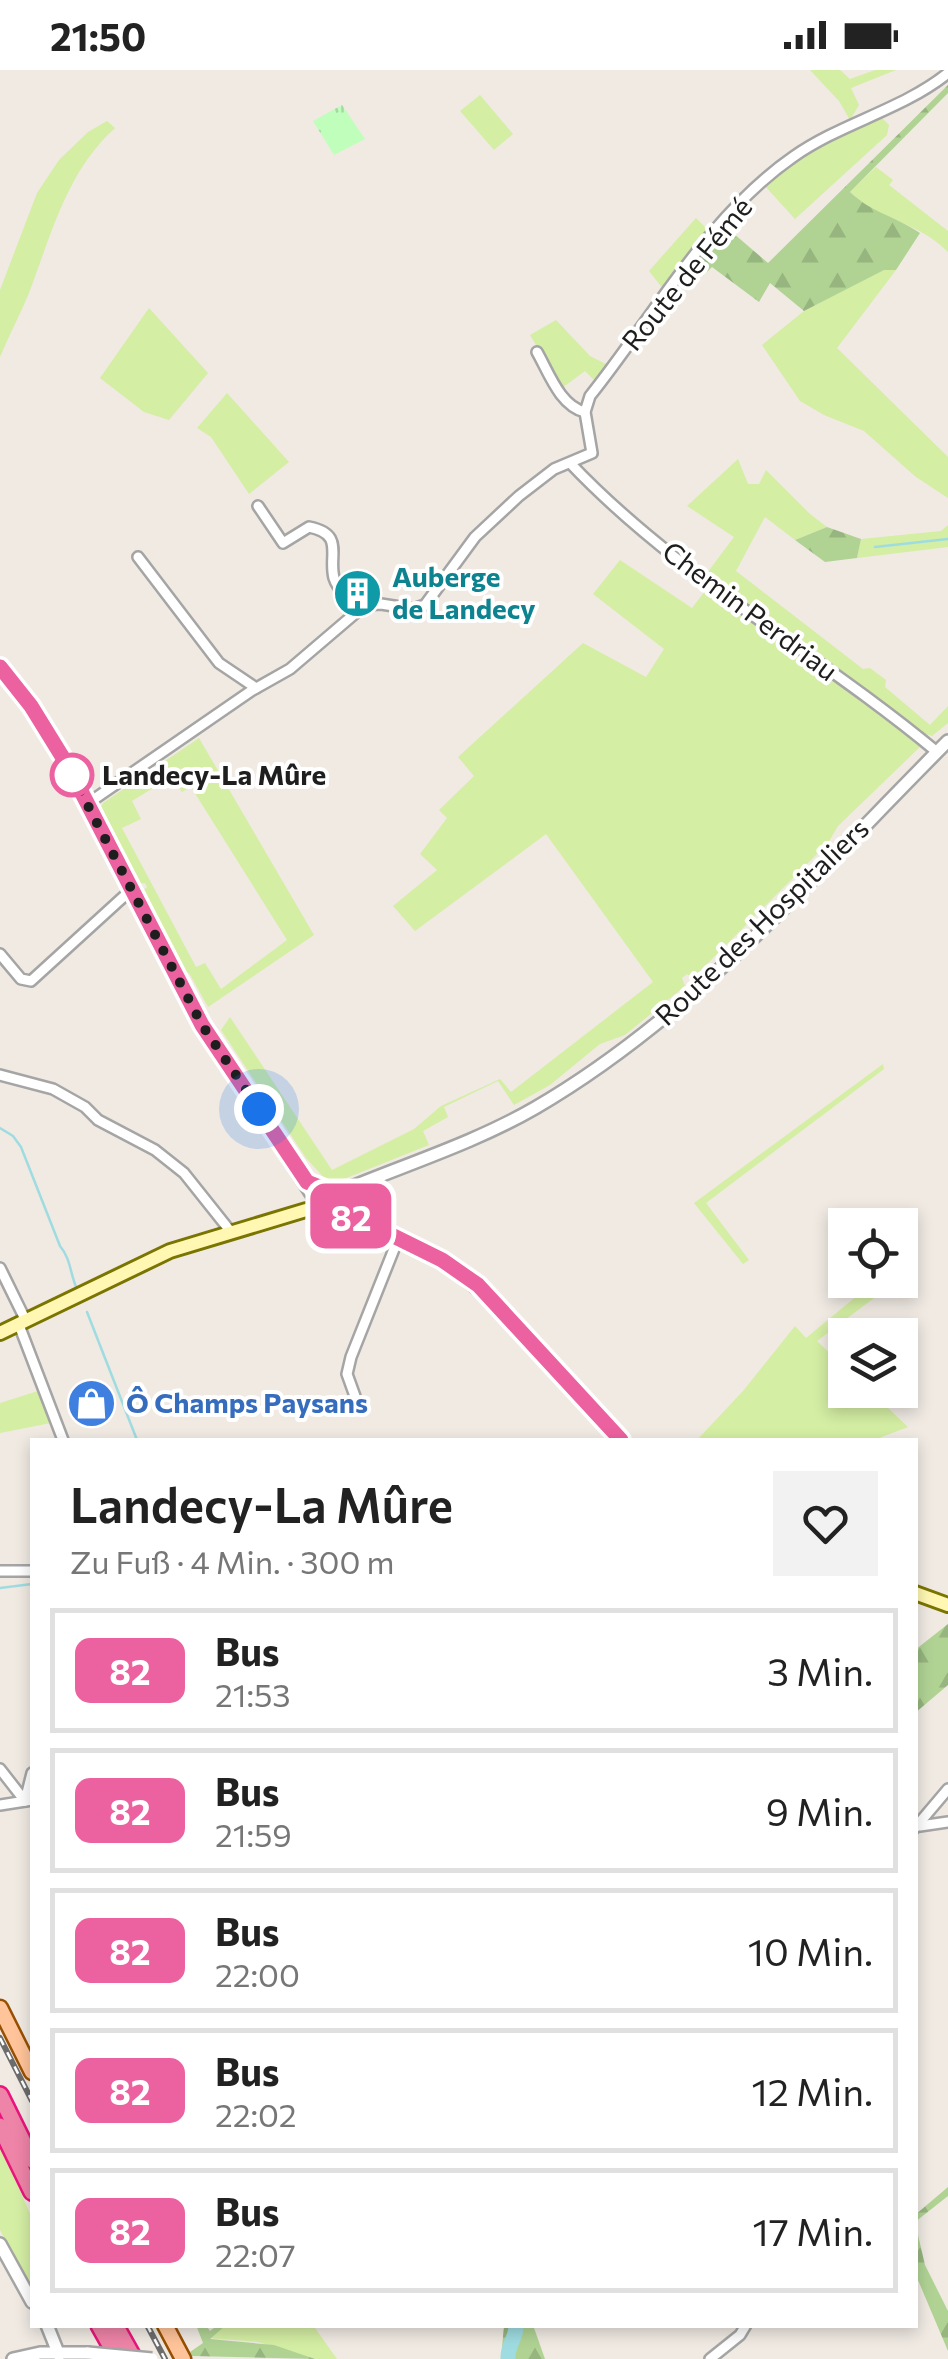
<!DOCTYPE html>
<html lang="de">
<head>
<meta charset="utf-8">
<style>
  :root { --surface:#fff; --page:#f2f2f2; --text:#222; --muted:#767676; --line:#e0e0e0 }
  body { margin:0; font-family:Commissioner,sans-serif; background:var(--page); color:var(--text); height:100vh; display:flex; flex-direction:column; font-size:38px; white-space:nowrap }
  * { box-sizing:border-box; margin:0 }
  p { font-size:32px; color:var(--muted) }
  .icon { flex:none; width:55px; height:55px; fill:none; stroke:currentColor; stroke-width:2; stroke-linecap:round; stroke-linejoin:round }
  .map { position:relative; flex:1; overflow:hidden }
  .side { position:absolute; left:30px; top:1368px; width:888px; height:890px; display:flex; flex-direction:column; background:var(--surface); border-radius:0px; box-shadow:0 5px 15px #0003 }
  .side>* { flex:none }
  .badge { padding:0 20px; border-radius:15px; font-size:35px; line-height:65px }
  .buttons { position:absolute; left:828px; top:1138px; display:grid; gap:20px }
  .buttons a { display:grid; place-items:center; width:90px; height:90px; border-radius:0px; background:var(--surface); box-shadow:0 5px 15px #0003; font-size:50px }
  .you { position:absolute; width:50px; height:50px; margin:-25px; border:8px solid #fff; border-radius:50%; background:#1a73e8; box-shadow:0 0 0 15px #1a73e833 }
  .map>.badge { position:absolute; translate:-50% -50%; box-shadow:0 0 0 5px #fff }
  .round { display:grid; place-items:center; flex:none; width:105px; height:105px; border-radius:0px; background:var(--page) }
  .headline { display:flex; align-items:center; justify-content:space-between; height:170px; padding:0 40px }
  h1 { font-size:48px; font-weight:600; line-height:75px }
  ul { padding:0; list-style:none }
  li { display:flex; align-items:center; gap:30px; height:125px; margin:0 20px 15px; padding:0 20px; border:5px solid var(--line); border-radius:0px }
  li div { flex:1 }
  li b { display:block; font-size:38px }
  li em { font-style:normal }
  li .badge { min-width:110px; font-weight:700; text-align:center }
  .status { display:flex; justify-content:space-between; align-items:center; height:70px; padding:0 50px; background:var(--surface); direction:ltr }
  .status svg { height:28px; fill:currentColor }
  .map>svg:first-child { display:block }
  .grass { fill:#d4eea4; fill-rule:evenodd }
  .forest { fill:url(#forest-firs) }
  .park { fill:url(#park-tufts) }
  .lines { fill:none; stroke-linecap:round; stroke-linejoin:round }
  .stream { stroke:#9fdce1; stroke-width:2.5 }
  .river { stroke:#9fdce1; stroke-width:15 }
  .minor-casing { stroke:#a5a5a5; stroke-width:14 }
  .tertiary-casing { stroke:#a5a5a5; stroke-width:16 }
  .secondary-casing { stroke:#7a7500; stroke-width:18 }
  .primary-casing { stroke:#984f00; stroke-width:19 }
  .motorway-casing { stroke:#e9157c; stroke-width:20 }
  .minor { stroke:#fff; stroke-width:9 }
  .tertiary { stroke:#fff; stroke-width:11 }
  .secondary { stroke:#fff7b2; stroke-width:12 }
  .primary { stroke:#ffc499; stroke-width:14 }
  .motorway { stroke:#ee84a7; stroke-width:15 }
  .rail-casing { stroke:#6c6c6c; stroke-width:6 }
  .rail { stroke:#fff; stroke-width:2.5; stroke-dasharray:8; stroke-linecap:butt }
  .tertiary-bridge-casing { stroke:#a5a5a5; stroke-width:16; stroke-linecap:butt }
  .tertiary-bridge { stroke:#fff; stroke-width:11 }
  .line-casing { stroke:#fff; stroke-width:22 }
  .line { stroke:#ec619f; stroke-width:15 }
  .walk { stroke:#1e1e1e; stroke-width:10; stroke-dasharray:0 18 }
  .stop-dot { fill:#fff; stroke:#ec619f; stroke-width:5 }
  .labels { text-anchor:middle; stroke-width:8; stroke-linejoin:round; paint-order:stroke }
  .street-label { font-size:28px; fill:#1e1e1e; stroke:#fff }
  .culture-label { font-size:28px; font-weight:bold; fill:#0d838f; stroke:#fff; text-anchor:start }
  .stop-label { font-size:28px; font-weight:bold; fill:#1e1e1e; stroke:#fff; text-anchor:start }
  .shop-label { font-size:28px; font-weight:bold; fill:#366cbe; stroke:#fff; text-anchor:start }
</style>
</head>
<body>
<div class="status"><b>21:50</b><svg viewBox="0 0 49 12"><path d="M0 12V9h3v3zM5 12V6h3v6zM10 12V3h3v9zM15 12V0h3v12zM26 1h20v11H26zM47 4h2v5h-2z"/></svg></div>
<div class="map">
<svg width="948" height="2289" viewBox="0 0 948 2289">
  <defs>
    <pattern id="forest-firs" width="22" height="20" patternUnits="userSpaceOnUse" patternTransform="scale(2.5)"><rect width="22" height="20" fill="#b0d394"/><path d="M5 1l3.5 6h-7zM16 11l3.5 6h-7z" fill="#97b57f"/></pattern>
    <pattern id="park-tufts" width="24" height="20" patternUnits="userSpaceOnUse" patternTransform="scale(2.5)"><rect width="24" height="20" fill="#c0febc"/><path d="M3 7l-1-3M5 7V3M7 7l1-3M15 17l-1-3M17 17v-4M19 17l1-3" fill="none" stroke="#a5d9a1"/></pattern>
  </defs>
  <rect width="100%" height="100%" fill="#f0eae3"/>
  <g class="grass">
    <polygon points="810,0 840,0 850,9 875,0 896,0 851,18 859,35 850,50 839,31"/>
    <polygon points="480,25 513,64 494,80 460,41"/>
    <polygon points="881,47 889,55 887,65 795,149 765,116 800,87"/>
    <path d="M107 51 115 58C67 101 51 165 29 223 20 245 9 265 0 287V220L37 123 59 90 88 62Z"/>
    <path d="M876 97 893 110 889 115 948 161V182C926 160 904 154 876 143 866 139 858 129 850 122Z"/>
    <polygon points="696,148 708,160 664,220 649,201"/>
    <polygon points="884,199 896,200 837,278 948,387 948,428 916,407 864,361 824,345 800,331 762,275 804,241"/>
    <polygon points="149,238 208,303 169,350 144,342 100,308"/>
    <polygon points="556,250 590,286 608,295 595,311 585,301 562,318 530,265"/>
    <polygon points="227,323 289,392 249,424 211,367 197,358"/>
    <polygon points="738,389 748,414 759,414 766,400 810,444 827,457 795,470 765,447 736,501 863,599 870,598 886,610 885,617 930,655 948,636 948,653 932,666 919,662 707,503 734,467 687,436"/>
    <polygon points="948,455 948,477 857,488 861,469 941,461"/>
    <polygon points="620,490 692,538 708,517 921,676 838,756 828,773 693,908 687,904 682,908 685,916 625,965 600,974 550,1015 514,1035 498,1011 444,1037 448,1047 423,1061 429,1075 334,1113 328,1112 306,1088 221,960 230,947 332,1100 414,1059 441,1036 500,1009 511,1022 653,912 546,764 415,861 393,836 437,800 420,784 447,748 439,740 474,706 458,687 583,573 646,607 664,579 593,524"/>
    <path d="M199 668 314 865 208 937 189 903 182 900 141 822 147 817 145 813 137 814 99 740 103 733ZM171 707 182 722 191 717 287 870 221 919 205 893 196 897 122 758 141 749 132 731Z"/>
    <polygon points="883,994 884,999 706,1133 749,1190 743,1194 694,1133"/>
    <polygon points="876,1210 898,1210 817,1271 845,1298 845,1320 869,1320 908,1357 874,1370 697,1370 743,1321 795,1256 806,1268"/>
    <polygon points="38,1321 51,1353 0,1363 0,1333"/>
    <polygon points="0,2075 32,2148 32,2222 0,2160"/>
    <polygon points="226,2255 313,2255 337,2289 315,2289 258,2272 208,2268"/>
  </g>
  <g class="forest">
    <path d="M948 15V23L850 122C872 143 895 146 920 163L896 200H884L804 241 770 213 759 232 712 197 703 206 689 203 726 157 768 193Z"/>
    <polygon points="827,457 861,469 857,488 825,492 795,470"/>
    <polygon points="948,1554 948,1615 915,1643 915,1580"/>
    <polygon points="948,2117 948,2126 915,2152 925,2195 948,2241 948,2281 915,2203 915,2145"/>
    <polygon points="196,2255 206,2255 210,2261 218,2255 226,2255 210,2269 274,2275 315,2289 192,2286 190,2282 203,2273"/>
    <polygon points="504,2255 533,2255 545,2289 501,2289"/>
  </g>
  <polygon class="park" points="342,35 365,69 334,85 313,51"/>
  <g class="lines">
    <g class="stream">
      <polyline points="875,477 948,469"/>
      <path d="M0 1058 13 1066 21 1077 60 1176C71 1189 70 1204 77 1219"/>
      <polyline points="87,1242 137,1370"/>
      <polyline points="0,1518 32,1514"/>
    </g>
    <path class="river" d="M508 2289C507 2275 517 2267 516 2255"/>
    <defs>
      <g id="minor">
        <path d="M537 282C549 303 560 336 585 342"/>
        <path d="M570 393C677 506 818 583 937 682"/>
        <path d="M258 436 283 473 309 457C345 464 328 485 334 508 337 519 350 531 357 541"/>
        <polyline points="138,487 219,593 256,618"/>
        <path d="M87 734 251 621 290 599 365 535 381 534 413 539 425 535 475 467 519 426 554 399 592 383 585 342 590 326C654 246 708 146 793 87 841 53 902 40 948 3"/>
        <polyline points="0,884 21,909 31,911 132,819"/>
        <polyline points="0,1005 53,1019 85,1037 98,1050 155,1080 184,1103 231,1162"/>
        <polyline points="0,1198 26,1251"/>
        <polyline points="19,1255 63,1370"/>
        <polyline points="356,1329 347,1304 351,1287 398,1169"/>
        <polyline points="0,1501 32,1501"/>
        <polyline points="0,1699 25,1731"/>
        <polyline points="25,1731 32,1703"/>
        <polyline points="0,1735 32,1730"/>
        <polyline points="920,1756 948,1752"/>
        <polyline points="915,1758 948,1719"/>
        <polyline points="710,2289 740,2265 746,2255"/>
      </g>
      <g id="tertiary">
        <polyline points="0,597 31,636 67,695 201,955 316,1131"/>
        <path d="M331 1122 347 1119C410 1093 476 1072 535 1038 695 945 818 801 948 671"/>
        <polyline points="0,2174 32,2232"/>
        <polyline points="47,2255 59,2285"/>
        <polyline points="13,2289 40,2283 88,2283"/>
      </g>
      <g id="secondary">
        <polyline points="323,1141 316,1131 325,1121 332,1123 336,1128 331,1140"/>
        <polyline points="0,1263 170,1181 306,1140 347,1143 442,1190 489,1226 621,1370"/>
        <polyline points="915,1523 948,1535"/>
      </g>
      <g id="primary">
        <polyline points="0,1938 32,2002"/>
        <polyline points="165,2255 183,2289"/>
      </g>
      <g id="motorway">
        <polyline points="0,2025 32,2090"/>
        <polyline points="0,2056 32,2122"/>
        <polyline points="99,2255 118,2289"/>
        <polyline points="115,2255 134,2289"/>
      </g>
    </defs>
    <use href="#minor" class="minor-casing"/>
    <use href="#tertiary" class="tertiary-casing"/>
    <use href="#secondary" class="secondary-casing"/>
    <use href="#primary" class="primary-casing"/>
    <use href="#motorway" class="motorway-casing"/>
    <use href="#minor" class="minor"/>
    <use href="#tertiary" class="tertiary"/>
    <use href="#secondary" class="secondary"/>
    <use href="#primary" class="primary"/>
    <use href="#motorway" class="motorway"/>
    <defs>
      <g id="rail">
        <polyline points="0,1968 32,2031"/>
        <polyline points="147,2255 165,2289"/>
      </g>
    </defs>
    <use href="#rail" class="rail-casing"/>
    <use href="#rail" class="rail"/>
    <defs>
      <polyline id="tertiary-bridge" points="88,2283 152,2289"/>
    </defs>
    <use href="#tertiary-bridge" class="tertiary-bridge-casing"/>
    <use href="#tertiary-bridge" class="tertiary-bridge"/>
  </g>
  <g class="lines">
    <defs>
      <polyline id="line" points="0,597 31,636 68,696 202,955 307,1112 332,1122 347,1143 442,1190 478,1215 621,1370"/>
    </defs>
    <use href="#line" class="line-casing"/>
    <use href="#line" class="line"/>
    <polyline class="walk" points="72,705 202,955 259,1039"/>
  </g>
  <defs>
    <symbol id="building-disc" viewBox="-11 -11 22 22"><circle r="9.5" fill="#0f9aa8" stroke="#fff"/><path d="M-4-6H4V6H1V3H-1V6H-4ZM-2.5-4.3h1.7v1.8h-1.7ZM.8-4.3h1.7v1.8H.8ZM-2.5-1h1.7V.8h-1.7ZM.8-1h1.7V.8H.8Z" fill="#fff"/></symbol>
    <symbol id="shop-disc" viewBox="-11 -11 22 22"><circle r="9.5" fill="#3f7fe0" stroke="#fff"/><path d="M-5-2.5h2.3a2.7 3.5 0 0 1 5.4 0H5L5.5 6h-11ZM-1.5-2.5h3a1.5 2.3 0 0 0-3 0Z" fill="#fff"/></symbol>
  </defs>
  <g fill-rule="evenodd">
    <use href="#building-disc" x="330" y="496" width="55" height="55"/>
    <use href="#shop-disc" x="64" y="1306" width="55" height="55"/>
  </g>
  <circle class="stop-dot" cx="72" cy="705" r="20"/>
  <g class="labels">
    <g class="street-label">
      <text transform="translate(687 204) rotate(-51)" y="10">Route de Fémé</text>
      <text transform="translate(750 541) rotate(37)" y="10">Chemin Perdriau</text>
      <text transform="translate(762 852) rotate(-44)" y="10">Route des Hospitaliers</text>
    </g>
    <g class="culture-label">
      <text x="392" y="517">Auberge<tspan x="392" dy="32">de Landecy</tspan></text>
    </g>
    <g class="stop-label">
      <text x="102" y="715">Landecy-La Mûre</text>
    </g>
    <g class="shop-label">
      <text x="126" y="1343">Ô Champs Paysans</text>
    </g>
  </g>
</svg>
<div class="buttons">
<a><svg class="icon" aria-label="locate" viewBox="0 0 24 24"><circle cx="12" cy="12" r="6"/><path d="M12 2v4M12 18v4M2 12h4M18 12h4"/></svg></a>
<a><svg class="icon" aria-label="layers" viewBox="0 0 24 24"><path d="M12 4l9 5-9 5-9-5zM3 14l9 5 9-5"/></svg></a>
</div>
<div class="you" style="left:259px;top:1039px"></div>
<b class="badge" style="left:351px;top:1146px;background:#ec619f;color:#fff">82</b>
<section class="side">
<div class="headline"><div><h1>Landecy-La Mûre</h1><p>Zu Fuß · 4 Min. · 300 m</p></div><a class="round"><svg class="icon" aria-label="heart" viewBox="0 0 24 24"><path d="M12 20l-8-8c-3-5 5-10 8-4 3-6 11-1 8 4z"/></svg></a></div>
<ul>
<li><span class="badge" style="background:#ec619f;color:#fff">82</span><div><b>Bus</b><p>21:53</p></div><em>3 Min.</em></li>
<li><span class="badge" style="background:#ec619f;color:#fff">82</span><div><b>Bus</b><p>21:59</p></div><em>9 Min.</em></li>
<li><span class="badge" style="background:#ec619f;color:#fff">82</span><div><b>Bus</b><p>22:00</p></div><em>10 Min.</em></li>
<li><span class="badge" style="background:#ec619f;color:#fff">82</span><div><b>Bus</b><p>22:02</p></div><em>12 Min.</em></li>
<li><span class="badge" style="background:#ec619f;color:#fff">82</span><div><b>Bus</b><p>22:07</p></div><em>17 Min.</em></li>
</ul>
</section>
</div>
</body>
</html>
